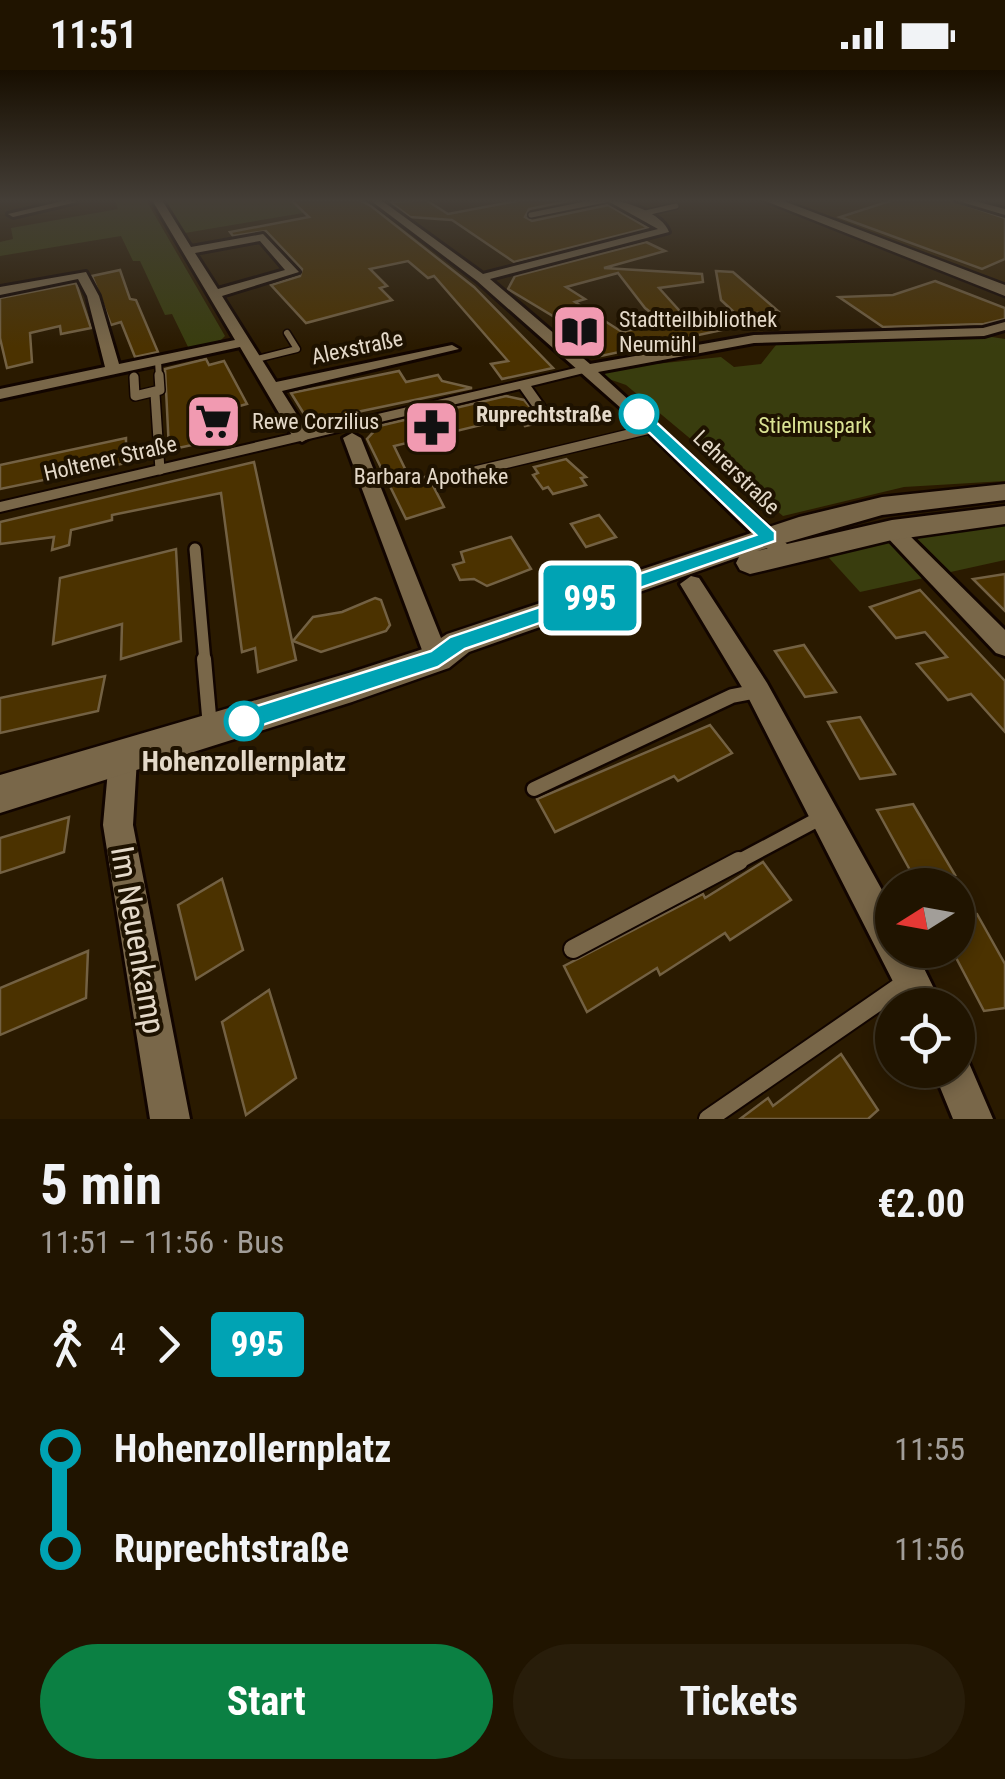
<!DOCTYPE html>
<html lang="en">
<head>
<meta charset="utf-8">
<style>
  :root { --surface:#201400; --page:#281d0a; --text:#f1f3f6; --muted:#a29e99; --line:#3d3322; --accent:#0b8043 }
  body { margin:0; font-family:"Roboto Condensed",sans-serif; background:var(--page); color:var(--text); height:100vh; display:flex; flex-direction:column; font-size:38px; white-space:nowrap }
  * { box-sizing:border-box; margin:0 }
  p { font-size:32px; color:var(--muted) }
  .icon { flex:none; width:55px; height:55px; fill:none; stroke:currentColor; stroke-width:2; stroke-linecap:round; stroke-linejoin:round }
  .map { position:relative; height:1049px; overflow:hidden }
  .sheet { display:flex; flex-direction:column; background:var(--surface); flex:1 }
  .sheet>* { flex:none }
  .badge { padding:0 20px; border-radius:8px; font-size:35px; line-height:65px }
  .needle { width:65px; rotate:259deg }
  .fabs { position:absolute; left:875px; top:798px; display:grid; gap:20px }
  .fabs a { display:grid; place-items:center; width:100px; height:100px; border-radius:50%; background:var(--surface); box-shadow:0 5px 15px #0003,0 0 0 2px var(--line); font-size:50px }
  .map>.badge { position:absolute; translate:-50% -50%; box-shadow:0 0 0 5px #fff }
  .legs { display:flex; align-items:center; gap:15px; height:110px; padding:0 40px; font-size:32px }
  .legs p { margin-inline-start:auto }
  .head { display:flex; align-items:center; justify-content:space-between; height:170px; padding:0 40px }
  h1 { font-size:55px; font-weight:700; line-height:75px }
  .primary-button { display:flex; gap:20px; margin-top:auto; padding:20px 40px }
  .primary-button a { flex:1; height:115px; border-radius:60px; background:var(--accent); color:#fff; font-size:40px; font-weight:700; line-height:115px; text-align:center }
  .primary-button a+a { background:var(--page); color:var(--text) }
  ul { padding:0 40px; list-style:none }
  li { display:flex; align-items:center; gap:35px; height:100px; font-size:38px }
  li i { display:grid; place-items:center; width:15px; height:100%; margin:0 12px; background:currentColor }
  li i::after { content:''; width:25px; height:25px; margin:-12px; border:8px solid; border-radius:50%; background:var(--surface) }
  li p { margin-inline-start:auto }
  li:first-child i { background:linear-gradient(#0000 50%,currentColor 0) }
  li:last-child i { background:linear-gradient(currentColor 50%,#0000 0) }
  .status { display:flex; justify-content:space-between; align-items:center; height:70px; padding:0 50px; background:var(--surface); direction:ltr }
  .status svg { height:28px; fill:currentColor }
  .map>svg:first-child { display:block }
  .built { fill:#362200 }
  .green { fill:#393d0e }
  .building { fill:#4b3200; stroke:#736143; stroke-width:2.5; fill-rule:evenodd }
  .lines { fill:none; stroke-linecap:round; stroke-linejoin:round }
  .service-far5-casing { stroke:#120500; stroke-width:8 }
  .service-far4-casing { stroke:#120500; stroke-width:9 }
  .service-far3-casing { stroke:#120500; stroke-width:12 }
  .service-far2-casing { stroke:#120500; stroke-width:16 }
  .service-far1-casing { stroke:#120500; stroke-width:19 }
  .service-casing { stroke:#120500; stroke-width:22 }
  .pedestrian-casing { stroke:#120500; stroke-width:4 }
  .minor-casing { stroke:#120500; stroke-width:6 }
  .tertiary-casing { stroke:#120500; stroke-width:5 }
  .service-far5 { stroke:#796749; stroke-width:5 }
  .service-far4 { stroke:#796749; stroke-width:6 }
  .service-far3 { stroke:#796749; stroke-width:9 }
  .service-far2 { stroke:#796749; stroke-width:11 }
  .service-far1 { stroke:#796749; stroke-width:14 }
  .service { stroke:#796749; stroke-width:18 }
  .pedestrian { fill:#796749; fill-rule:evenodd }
  .minor { fill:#796749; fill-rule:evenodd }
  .tertiary { fill:#796749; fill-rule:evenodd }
  .line-1 { fill:#00a3b4; stroke:#fff; stroke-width:2.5 }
  .stop-1-dot { fill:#fff; stroke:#00a3b4; stroke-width:5 }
  .labels { text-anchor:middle; stroke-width:8; stroke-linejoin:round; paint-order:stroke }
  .far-poi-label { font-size:22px; fill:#e4d9c9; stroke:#1e1200; text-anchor:start }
  .far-street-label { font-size:22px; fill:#e4d9c9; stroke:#1e1200 }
  .far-stop-label { font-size:22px; font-weight:bold; fill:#e4d9c9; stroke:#1e1200; text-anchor:end }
  .far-park-label { font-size:22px; fill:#dbe494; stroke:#1e1200 }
  .stop-label { font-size:28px; font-weight:bold; fill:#e4d9c9; stroke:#1e1200 }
  .near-street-label { font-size:32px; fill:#e4d9c9; stroke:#1e1200 }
</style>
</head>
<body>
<div class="status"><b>11:51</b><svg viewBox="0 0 49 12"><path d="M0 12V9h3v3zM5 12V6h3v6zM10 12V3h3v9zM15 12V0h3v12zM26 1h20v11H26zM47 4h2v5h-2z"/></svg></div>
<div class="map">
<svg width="1005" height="1049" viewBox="0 0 1005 1049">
  <rect width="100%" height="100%" fill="#2a1a00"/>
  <polygon class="built" points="785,130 1005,130 1005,215"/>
  <g class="green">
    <polygon points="115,130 146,130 225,266 221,270 189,279 172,244 165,245 140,191 133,191 121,166 0,186 0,172 13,169 11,158 118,139"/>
    <polygon points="165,130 289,130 309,142 185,163"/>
    <polygon points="992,267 1005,269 1005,411 904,417 783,446 626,315 603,307 608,299 721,287 734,297 761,294 776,275"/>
    <polygon points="1005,447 1005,490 860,522 820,478"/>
  </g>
  <g class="building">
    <polygon points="291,130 359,130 371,136 474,217 553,298 502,309 491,294 508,291 434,206 428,208 408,191 370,199 387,216 380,218 392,230 306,253 271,215 300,206 302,199 266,161 233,166 230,162 309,147"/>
    <polygon points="426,130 448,144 522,130 573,130 529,139 525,147 532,151 608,135 648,158 514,192 452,150 410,147 390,132"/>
    <polygon points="893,130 951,130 1005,148 1005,189 982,199 840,147"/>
    <path d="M646 172 665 181 604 198 702 204 703 212 659 218 687 249 744 248 745 255 601 286 560 256 566 254 508 219 515 206ZM618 203 645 238 663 252 622 262 575 232 585 229 566 217Z"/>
    <polygon points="120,200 130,229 136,230 158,282 135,287 121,252 111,255 92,206"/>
    <polygon points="716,201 733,202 778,241 737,245 721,230"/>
    <polygon points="935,211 1005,238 1005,249 984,254 883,257 839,227 893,225"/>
    <polygon points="76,213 91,258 61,264 60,256 30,263 32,292 7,298 0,268 0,228"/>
    <polygon points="206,289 209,295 224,291 247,334 225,340 229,367 169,380 165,299"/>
    <polygon points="399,301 406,312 438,305 442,311 472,318 309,352 291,323"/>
    <polygon points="506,326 524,330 543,352 525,356 518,346 394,376 411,411 428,406 444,437 406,449 367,369 379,356"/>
    <polygon points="126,368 126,393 0,419 0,395"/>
    <polygon points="566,389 586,407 581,408 586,415 553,424 548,417 543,419 533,405 538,403 534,397"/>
    <polygon points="254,392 296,590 258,602 255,578 242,582 221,423 112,445 112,450 71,460 69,475 52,480 54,467 0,474 0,452"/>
    <polygon points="599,445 616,467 586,477 571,454"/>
    <polygon points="511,467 531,499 487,516 474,509 460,510 453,495 464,492 461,482"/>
    <polygon points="176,479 181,571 121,589 122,554 53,574 60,508"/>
    <polygon points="1005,504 1005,541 973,509"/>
    <polygon points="920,520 1005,611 1005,662 971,624 948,630 917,594 947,587 925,562 896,568 870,537"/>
    <polygon points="375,528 381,530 390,555 386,561 321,582 293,571 313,547 342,542"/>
    <polygon points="804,575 836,622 805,627 775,581"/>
    <polygon points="105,606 98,641 0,663 0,628"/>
    <polygon points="860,647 895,704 860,709 828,652"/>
    <polygon points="710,655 732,683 678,711 674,706 555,762 537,729"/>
    <polygon points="913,734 955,805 916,811 877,740"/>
    <polygon points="69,747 64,782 0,803 0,768"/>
    <polygon points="763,792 791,830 730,870 725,863 660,905 657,898 587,942 564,896 703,824 705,828"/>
    <polygon points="222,809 243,880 196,909 178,835"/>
    <polygon points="977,844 1005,894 1005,938 984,941 952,880 958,880 958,846"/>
    <polygon points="88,881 86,928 0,965 0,918"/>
    <polygon points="269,920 296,1008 246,1045 222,952"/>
    <polygon points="841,984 878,1040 868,1049 740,1049 768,1028 773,1036"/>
  </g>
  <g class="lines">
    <defs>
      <g id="service-far5">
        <polyline points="641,144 676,136"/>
        <polyline points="531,145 605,130"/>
      </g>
      <g id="service-far4">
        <polyline points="253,290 297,279 287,263"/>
        <polyline points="158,291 159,308"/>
      </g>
      <g id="service-far3">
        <polyline points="134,307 135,326 160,320 159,305"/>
        <polyline points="155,324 160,400"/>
        <polyline points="475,401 654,358"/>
      </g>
      <polyline id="service-far2" points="195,479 205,592"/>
      <g id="service-far1">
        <polyline points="204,589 210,657"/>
        <polyline points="534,719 732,626 758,621"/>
        <polyline points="734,794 824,746"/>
      </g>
      <g id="service">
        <polyline points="573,879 739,791"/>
        <polyline points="708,1049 908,911"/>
      </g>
      <polygon id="pedestrian" points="584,296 588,298 588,302 531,316 548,340 547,343 537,343 520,319 0,442 0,432"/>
      <g id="minor">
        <polygon points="67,130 77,132 13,147 8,144"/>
        <path d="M152 130H162L191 177 263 164 299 202 222 226 276 312 452 275 459 279 282 321 311 367 302 372 293 367 240 277 0 329V319L105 297 87 226 78 209 0 225V217L86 202 99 226 119 294 235 270ZM260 171 285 200 218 219 195 183Z"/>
        <path d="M370 130H381L483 204 658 159 606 130C626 130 663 144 669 162L490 209 590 294 754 265 983 258 1005 252V260L984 266 754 273 598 302 788 475 792 480 781 488 774 485 648 362 477 211Z"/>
        <polygon points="955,130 971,130 1005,139 1005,145"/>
        <polygon points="352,363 361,368 449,588 446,595 437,598 428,595 425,588 343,368"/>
        <polygon points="892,453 899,455 1005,560 1005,586 996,583 885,465 882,460 885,455"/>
        <polygon points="691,506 699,508 767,613 892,838 892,880 915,880 942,935 905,935 749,629 680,514"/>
        <polygon points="123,676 133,679 137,689 133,755 190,1049 150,1049 103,755 109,689 113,679"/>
        <polygon points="958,983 966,986 993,1049 953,1049 933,1000 958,1000"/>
      </g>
      <g id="tertiary">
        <polygon points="763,130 781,130 1005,215 1005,226"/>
        <polygon points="1005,414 1005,430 882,445 757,481 892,450 1005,436 1005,454 892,470 750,504 740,500 736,493 739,487 469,582 449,598 352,632 0,743 0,705 352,602 426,578 447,564 799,447 882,427"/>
      </g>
    </defs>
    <use href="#service-far5" class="service-far5-casing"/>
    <use href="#service-far4" class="service-far4-casing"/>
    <use href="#service-far3" class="service-far3-casing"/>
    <use href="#service-far2" class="service-far2-casing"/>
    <use href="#service-far1" class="service-far1-casing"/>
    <use href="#service" class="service-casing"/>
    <use href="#pedestrian" class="pedestrian-casing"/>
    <use href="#minor" class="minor-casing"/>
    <use href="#tertiary" class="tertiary-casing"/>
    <use href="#service-far5" class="service-far5"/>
    <use href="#service-far4" class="service-far4"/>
    <use href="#service-far3" class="service-far3"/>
    <use href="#service-far2" class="service-far2"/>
    <use href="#service-far1" class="service-far1"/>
    <use href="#service" class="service"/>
    <use href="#pedestrian" class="pedestrian"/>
    <use href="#minor" class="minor"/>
    <use href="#tertiary" class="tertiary"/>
  </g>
  <linearGradient id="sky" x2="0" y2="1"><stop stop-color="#170e00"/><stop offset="0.47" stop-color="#443e37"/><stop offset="1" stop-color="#443e37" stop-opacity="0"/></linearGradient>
  <rect width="1005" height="277" fill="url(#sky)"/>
  <polygon class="line-1" points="634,341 644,341 775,462 775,471 465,579 438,597 244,661 236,658 233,651 244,640 431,581 450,567 756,465 634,348"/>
  <defs>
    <symbol id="library-square" viewBox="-11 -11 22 22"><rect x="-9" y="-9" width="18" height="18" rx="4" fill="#f19ab1" stroke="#1e1200"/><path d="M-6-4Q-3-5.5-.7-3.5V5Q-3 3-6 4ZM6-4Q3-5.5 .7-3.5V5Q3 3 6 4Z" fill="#111"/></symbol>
    <symbol id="supermarket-square" viewBox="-11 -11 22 22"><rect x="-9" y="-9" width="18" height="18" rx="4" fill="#f19ab1" stroke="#1e1200"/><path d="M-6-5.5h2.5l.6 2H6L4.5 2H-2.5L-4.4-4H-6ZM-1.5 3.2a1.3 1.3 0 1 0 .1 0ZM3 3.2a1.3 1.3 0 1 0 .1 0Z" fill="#111"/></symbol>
    <symbol id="pharmacy-square" viewBox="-11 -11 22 22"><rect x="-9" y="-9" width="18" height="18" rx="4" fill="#f19ab1" stroke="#1e1200"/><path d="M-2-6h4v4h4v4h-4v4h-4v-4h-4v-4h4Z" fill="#111"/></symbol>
  </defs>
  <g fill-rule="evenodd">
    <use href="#library-square" x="548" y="230" width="63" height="63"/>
    <use href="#supermarket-square" x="182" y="320" width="63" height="63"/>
    <use href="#pharmacy-square" x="400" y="326" width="63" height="63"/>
  </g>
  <g class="stop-1-dot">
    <circle cx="639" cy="344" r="18"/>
    <circle cx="244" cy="651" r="18"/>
  </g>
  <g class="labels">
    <g class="far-poi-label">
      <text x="619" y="257">Stadtteilbibliothek<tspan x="619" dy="25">Neumühl</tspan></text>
      <text x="252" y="359">Rewe Corzilius</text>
      <text x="431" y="414" text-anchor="middle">Barbara Apotheke</text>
    </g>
    <g class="far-street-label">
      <text transform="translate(357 277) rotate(-12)" y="8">Alexstraße</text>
      <text transform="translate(110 388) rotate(-13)" y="8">Holtener Straße</text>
      <text transform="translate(737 402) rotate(44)" y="8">Lehrerstraße</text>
    </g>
    <g class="far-stop-label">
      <text x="612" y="352">Ruprechtstraße</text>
    </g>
    <g class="far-park-label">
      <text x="815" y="363">Stielmuspark</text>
    </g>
    <g class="stop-label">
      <text x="244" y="701">Hohenzollernplatz</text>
    </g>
    <g class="near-street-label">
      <text transform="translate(138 870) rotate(80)" y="11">Im Neuenkamp</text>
    </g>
  </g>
</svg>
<div class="fabs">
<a><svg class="needle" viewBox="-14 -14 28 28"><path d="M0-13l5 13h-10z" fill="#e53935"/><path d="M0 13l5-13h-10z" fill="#a29e99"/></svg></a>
<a><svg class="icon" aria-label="locate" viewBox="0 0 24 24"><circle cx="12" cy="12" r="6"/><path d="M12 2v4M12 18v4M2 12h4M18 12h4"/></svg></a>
</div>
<b class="badge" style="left:590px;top:528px;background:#00a3b4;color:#fff">995</b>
</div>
<section class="sheet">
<div class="head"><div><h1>5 min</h1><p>11:51 – 11:56 · Bus</p></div><b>€2.00</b></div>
<div class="legs"><svg class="icon" aria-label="walk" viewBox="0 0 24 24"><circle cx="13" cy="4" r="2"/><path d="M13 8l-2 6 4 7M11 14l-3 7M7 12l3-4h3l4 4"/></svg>4<svg class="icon" aria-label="forward" viewBox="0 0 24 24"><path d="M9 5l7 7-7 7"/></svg><b class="badge" style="background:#00a3b4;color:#fff">995</b></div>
<ul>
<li><i style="color:#00a3b4"></i><b>Hohenzollernplatz</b><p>11:55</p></li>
<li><i style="color:#00a3b4"></i><b>Ruprechtstraße</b><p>11:56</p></li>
</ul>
<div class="primary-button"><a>Start</a><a>Tickets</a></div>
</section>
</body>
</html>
